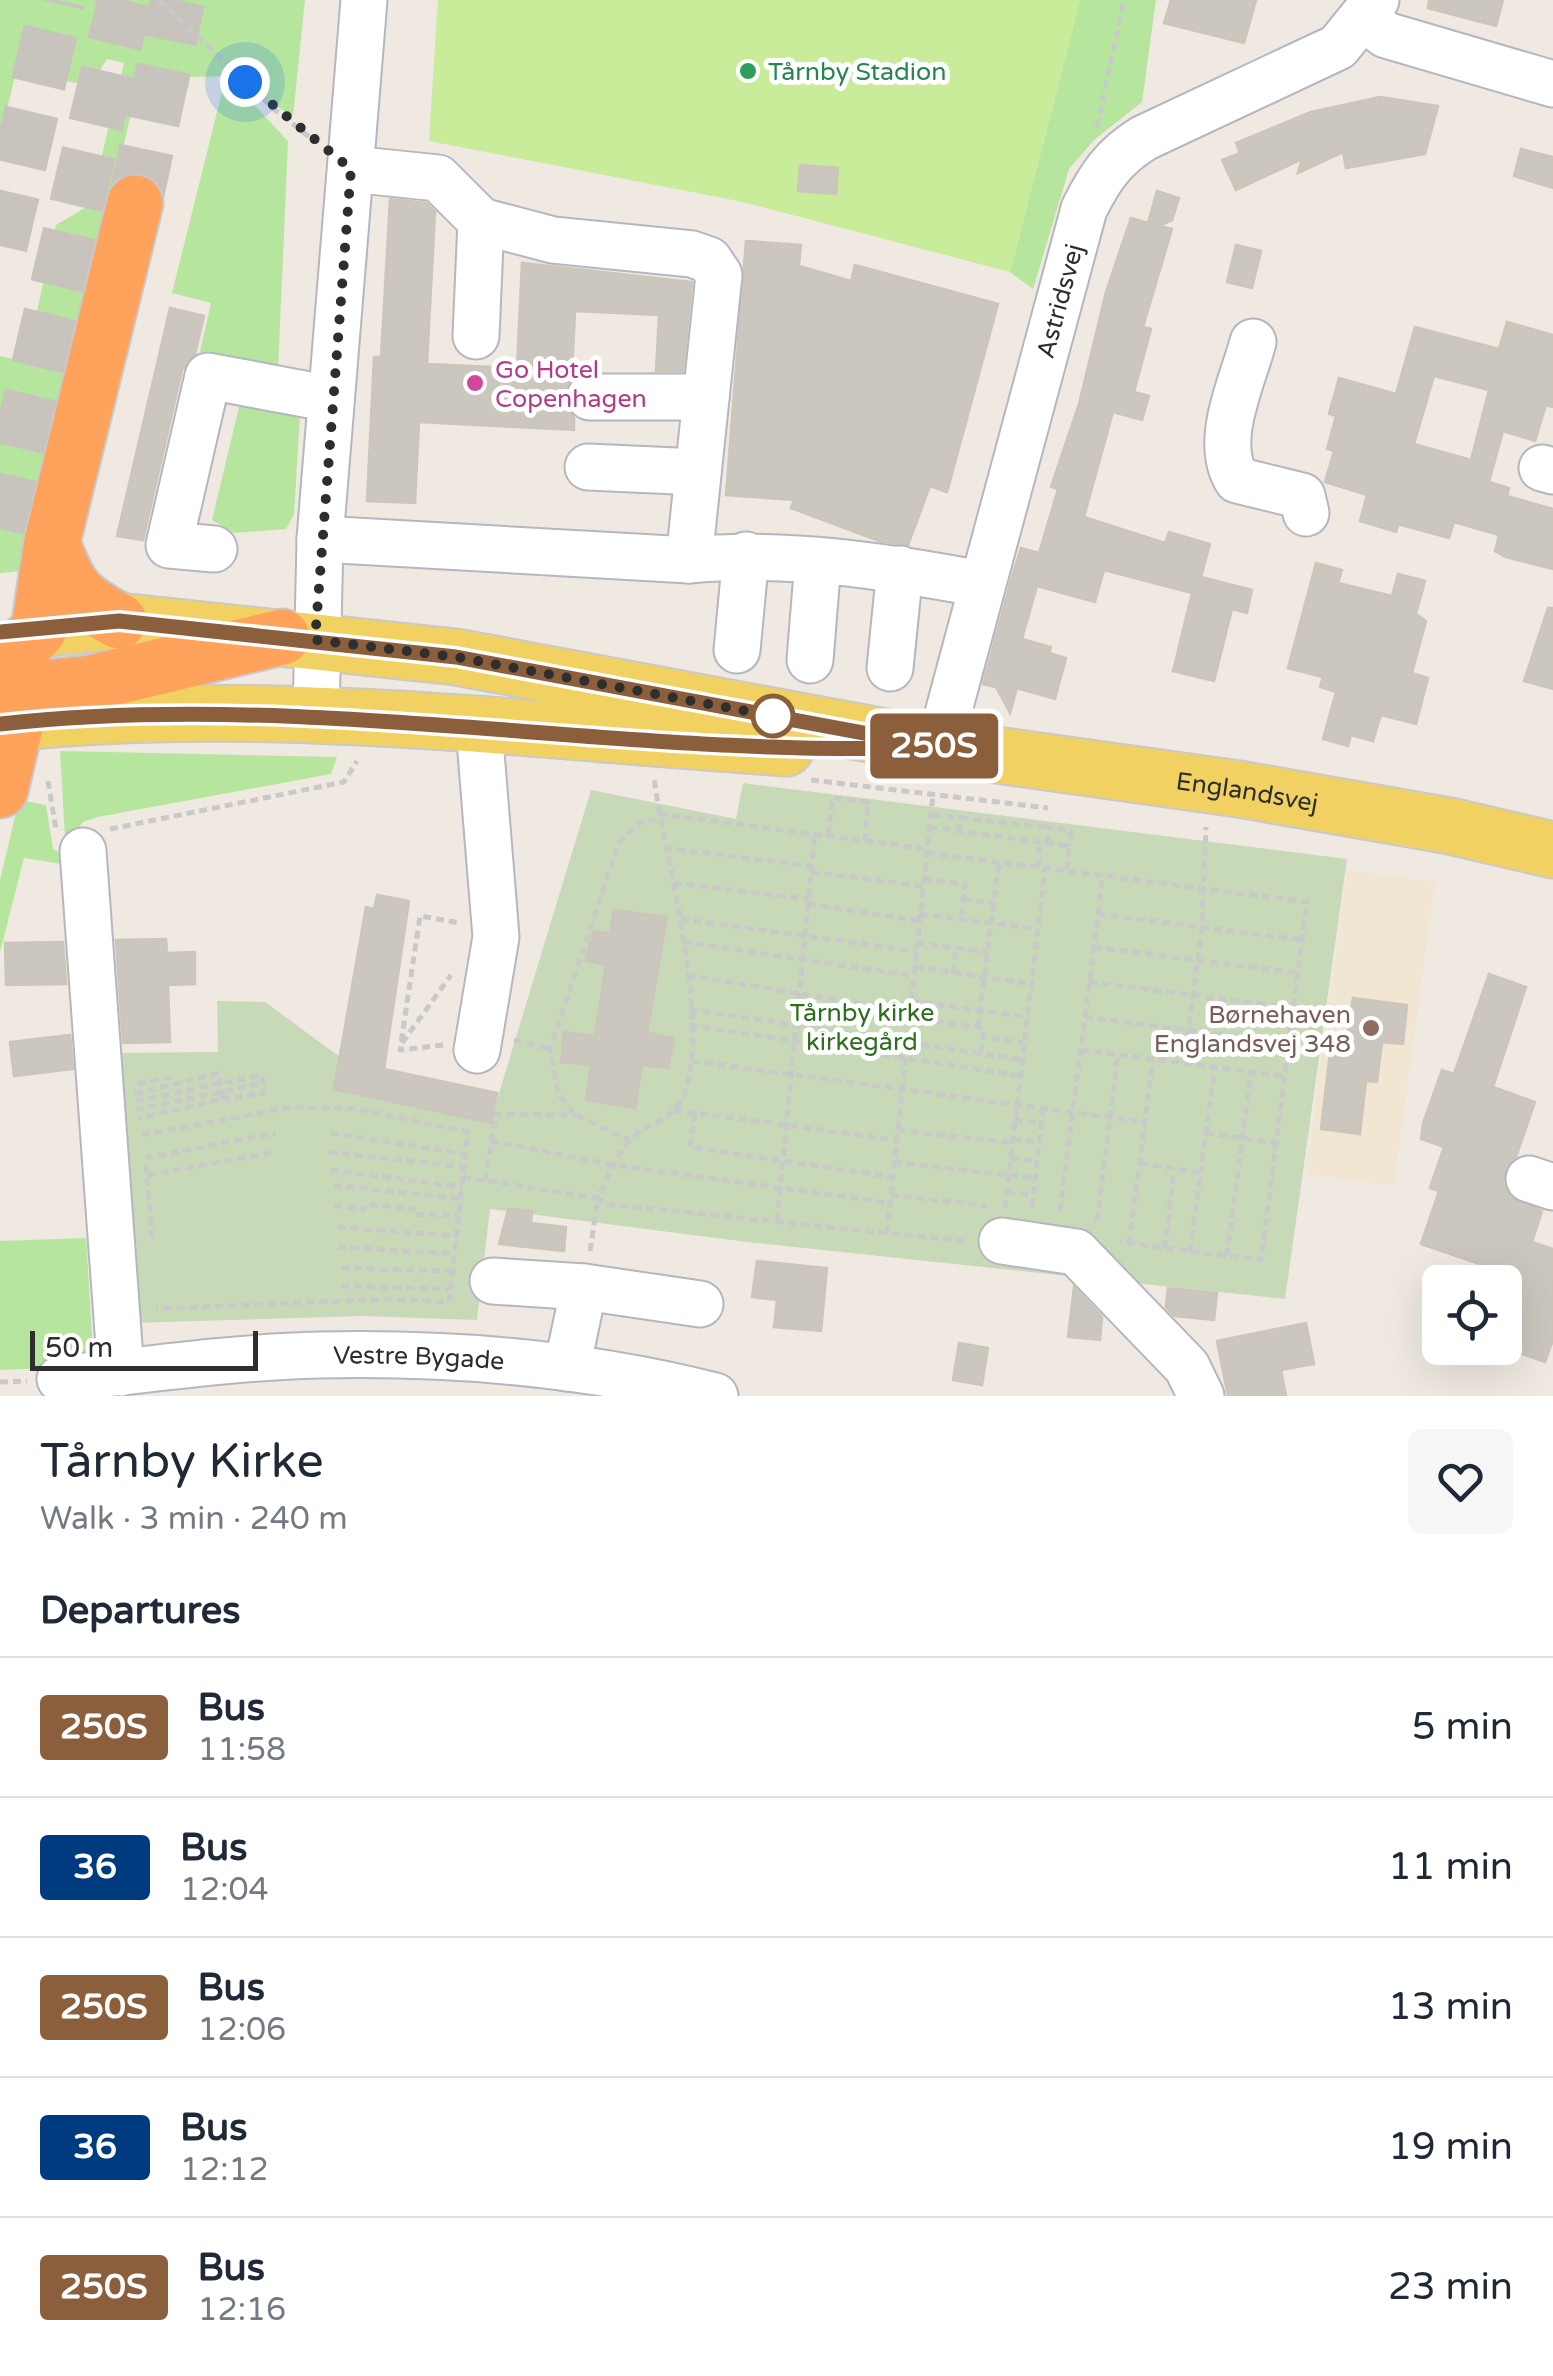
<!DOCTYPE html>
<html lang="en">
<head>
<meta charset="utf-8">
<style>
  :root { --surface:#fff; --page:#f6f6f7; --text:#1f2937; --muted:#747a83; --line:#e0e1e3 }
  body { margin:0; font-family:"Varela Round",sans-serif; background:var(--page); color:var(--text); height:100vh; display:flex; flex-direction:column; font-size:38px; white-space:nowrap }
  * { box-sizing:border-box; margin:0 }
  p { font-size:32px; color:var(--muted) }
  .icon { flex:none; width:55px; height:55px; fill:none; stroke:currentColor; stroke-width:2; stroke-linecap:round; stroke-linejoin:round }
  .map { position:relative; height:1396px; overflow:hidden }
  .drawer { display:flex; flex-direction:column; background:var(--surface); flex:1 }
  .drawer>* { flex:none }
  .badge { padding:0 20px; border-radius:8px; font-size:35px; line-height:65px }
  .fabs { position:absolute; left:1422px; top:1265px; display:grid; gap:20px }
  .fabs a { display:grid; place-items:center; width:100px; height:100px; border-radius:15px; background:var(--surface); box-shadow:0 10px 40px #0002; font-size:50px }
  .scale { position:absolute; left:30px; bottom:25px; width:228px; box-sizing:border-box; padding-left:10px; border:5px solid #2e2e2e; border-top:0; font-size:28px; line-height:35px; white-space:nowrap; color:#2e2e2e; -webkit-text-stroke:8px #fff; paint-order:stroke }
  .you { position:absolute; width:50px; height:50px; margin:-25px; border:8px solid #fff; border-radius:50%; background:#1a73e8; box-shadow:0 0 0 15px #1a73e833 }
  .map>.badge { position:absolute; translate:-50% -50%; box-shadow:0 0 0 5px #fff }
  h2 { padding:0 40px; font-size:38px; line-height:90px }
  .round { display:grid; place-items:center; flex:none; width:105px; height:105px; border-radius:15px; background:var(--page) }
  .overview { display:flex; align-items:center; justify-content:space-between; height:170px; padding:0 40px }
  h1 { font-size:48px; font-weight:600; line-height:75px }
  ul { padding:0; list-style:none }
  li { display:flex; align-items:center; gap:30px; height:140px; padding:0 40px; border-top:2px solid var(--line) }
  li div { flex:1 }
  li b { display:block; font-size:38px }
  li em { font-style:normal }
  li .badge { min-width:110px; font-weight:700; text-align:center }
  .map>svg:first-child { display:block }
  .education { fill:#f0e6d1 }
  .green { fill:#b6e59e }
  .cemetery { fill:#c8d9b8 }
  .pitch { fill:#c9ec9a }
  .building { fill:#cbc7bf; stroke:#cbc5ba; stroke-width:2.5; fill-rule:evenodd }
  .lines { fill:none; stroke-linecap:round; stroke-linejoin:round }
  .highway-tunnel { stroke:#c8c4bd; stroke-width:55; stroke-dasharray:55 28; stroke-linecap:butt }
  .minor-casing { stroke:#b4b7c1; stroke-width:49 }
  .major-casing { stroke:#c9c9c9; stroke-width:59 }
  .highway-casing { stroke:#c9c9c9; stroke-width:59 }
  .path { stroke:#c9c9c9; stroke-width:5; stroke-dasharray:8 5; stroke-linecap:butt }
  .minor { stroke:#fff; stroke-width:45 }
  .major { stroke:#f2d163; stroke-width:55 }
  .highway { stroke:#ffa35c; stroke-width:55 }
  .line-casing { stroke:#fff; stroke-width:22 }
  .line { stroke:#8b5e3c; stroke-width:15 }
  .walk { stroke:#2e2e2e; stroke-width:10; stroke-dasharray:0 18 }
  .leisure-dot { fill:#2e9e5b; stroke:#fff; stroke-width:4 }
  .hotel-dot { fill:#d1479c; stroke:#fff; stroke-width:4 }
  .stop-dot { fill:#fff; stroke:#8b5e3c; stroke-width:5 }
  .education-dot { fill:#8d6e63; stroke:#fff; stroke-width:4 }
  .labels { text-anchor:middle; stroke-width:10; stroke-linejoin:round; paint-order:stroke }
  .leisure-label { font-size:25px; fill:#27864d; stroke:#fff; text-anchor:start }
  .street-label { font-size:25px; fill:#2e2e2e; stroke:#fff }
  .hotel-label { font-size:25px; fill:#b23c85; stroke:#fff; text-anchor:start }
  .park-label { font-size:25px; fill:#2c6e1b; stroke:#fff }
  .education-label { font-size:25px; fill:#785e54; stroke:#fff; text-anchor:end }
</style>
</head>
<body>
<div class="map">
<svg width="1553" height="1396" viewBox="0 0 1553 1396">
  <rect width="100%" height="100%" fill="#efe9e1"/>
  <polygon class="education" points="1347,870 1435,882 1394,1186 1306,1174"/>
  <g class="green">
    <path d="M0 0H305L293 116 230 79 288 141 278 372 200 352 211 303 172 293 226 76 190 77 188 89 139 81 22 571 0 573V356L20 361 30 343 56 225 90 205 124 63 107 59 93 81C64 90 48 70 40 45L23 41 0 140Z"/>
    <polygon points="1080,0 1156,0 1142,102 1094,140 1069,169 1033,289 1010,272"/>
    <polygon points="240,403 266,404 300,417 294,514 286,529 234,533 212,520"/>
    <polygon points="60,751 337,757 331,774 98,817 83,822 72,838 65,837"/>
    <polygon points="19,800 46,805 53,849 63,855 62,864 24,858 0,952 0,880"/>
    <polygon points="86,1238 93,1351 72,1367 0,1370 0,1241"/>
  </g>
  <polygon class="cemetery" points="743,783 1347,859 1285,1299 747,1242 490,1209 477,1320 363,1316 130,1323 110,1053 218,1052 217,1001 265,1002 340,1057 335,1089 490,1123 591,790 736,819"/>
  <polygon class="pitch" points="438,0 1080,0 1010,272 743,202 429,141"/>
  <g class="building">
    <polygon points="1171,0 1256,0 1244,43 1164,23"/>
    <polygon points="1429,0 1503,0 1496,26 1428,8"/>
    <polygon points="1380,97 1438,106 1425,154 1346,168 1343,152 1298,173 1302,159 1236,190 1222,160 1240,153 1236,143 1311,112"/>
    <polygon points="1521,149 1553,157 1553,188 1514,176"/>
    <polygon points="800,165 838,168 836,194 798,191"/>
    <polygon points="1157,191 1179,198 1172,220 1160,226 1172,229 1143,327 1151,329 1134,392 1149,396 1142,420 1113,412 1084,517 1165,543 1169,532 1210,544 1201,577 1252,590 1247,613 1232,609 1214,681 1173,671 1192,593 1104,570 1095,602 1037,586 1022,639 1051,647 1049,653 1066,658 1055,699 1017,688 1010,713 996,687 983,684 1011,580 1021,548 1039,553 1058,489 1051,487 1079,404 1106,292 1131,218 1148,223"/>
    <polygon points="390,199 426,203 435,212 427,364 517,368 522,263 692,282 683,371 656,371 659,315 575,311 572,372 577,375 564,396 574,417 574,430 419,422 415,503 367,501 374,357 381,357"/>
    <polygon points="746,241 801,245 799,266 851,281 855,265 998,304 947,492 930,486 908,545 879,541 791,508 794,500 726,495"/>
    <polygon points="1236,245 1261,251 1252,288 1227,282"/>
    <polygon points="170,308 204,316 195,354 182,370 143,540 117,536"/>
    <path d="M1507 322 1553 335V407L1546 405 1535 441 1503 431 1489 482 1509 488 1507 496 1553 509V569L1506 557 1495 551 1499 535 1454 522 1449 538 1398 524 1396 532 1360 521 1367 495 1325 482 1334 451 1327 449 1336 416 1329 414 1339 378 1396 394 1415 327 1499 349ZM1434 376 1489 390 1471 460 1414 444Z"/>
    <polygon points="1316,563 1342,570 1338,583 1392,596 1398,574 1425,581 1416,614 1426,621 1412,673 1428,678 1416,724 1381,715 1373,741 1351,735 1348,746 1323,739 1336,692 1320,687 1323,677 1288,668"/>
    <polygon points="1548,608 1553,608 1553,689 1524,681"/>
    <polygon points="377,895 409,901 384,1069 497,1093 491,1123 334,1089 366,907 374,909"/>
    <polygon points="614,910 667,917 647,1033 674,1038 668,1068 642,1065 635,1108 586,1100 591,1065 561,1062 564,1032 595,1036 606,965 585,960 594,931 610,934"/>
    <polygon points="166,939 167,953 195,952 195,984 168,985 170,1042 123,1043 116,940"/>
    <polygon points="63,942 66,984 6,985 5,943"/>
    <polygon points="1489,974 1526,987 1493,1087 1535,1102 1516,1157 1505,1170 1503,1183 1510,1197 1542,1211 1532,1242 1553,1249 1553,1340 1545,1362 1505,1348 1505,1311 1517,1277 1421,1244 1439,1191 1430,1188 1444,1147 1421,1139 1423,1123 1442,1070 1454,1074"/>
    <polygon points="1353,998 1407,1005 1403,1044 1382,1042 1377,1082 1366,1081 1360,1134 1321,1129 1330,1053 1345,1055"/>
    <polygon points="70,1035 73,1069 14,1076 10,1042"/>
    <polygon points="508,1209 532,1211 531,1223 566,1227 564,1251 499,1244"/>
    <polygon points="757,1261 827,1268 821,1331 774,1327 777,1300 752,1297"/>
    <polygon points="1074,1287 1102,1317 1100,1340 1068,1337"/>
    <polygon points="1168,1288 1217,1293 1214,1320 1174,1316 1166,1307"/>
    <polygon points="1306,1323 1314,1364 1281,1370 1286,1396 1228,1396 1217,1341"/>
    <polygon points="959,1343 988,1348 982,1385 953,1380"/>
  </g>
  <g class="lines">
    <g class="highway-tunnel">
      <polyline points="135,203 178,0"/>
      <polyline points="0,246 58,0"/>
      <polyline points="0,529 125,0"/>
    </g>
    <defs>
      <g id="minor">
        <polyline points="1365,19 1386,35 1553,84"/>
        <polyline points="351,169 438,178 481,221 553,240 692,254 709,260 719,275 689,560"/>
        <polyline points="476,336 481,221"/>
        <path d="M1253 342C1242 383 1213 441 1237 480L1302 496 1306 513"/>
        <polyline points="590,397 706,397"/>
        <polyline points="588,467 698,472"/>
        <polyline points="1542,468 1553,471"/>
        <path d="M320 539 689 560C787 551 885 566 981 584"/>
        <polyline points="214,549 169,545 208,376 331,399"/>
        <polyline points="737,650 746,555"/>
        <polyline points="810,660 818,561"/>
        <polyline points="890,668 900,569"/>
        <polyline points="316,717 320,539 364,0"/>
        <path id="s1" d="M939 747 1084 209C1100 177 1113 157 1144 138L1338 47 1376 0"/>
        <polyline points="83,851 121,1373"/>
        <polyline points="477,1050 496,937 479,728"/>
        <polyline points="1529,1179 1553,1187"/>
        <polyline points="1002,1241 1076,1252 1187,1367 1201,1396"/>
        <polyline points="493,1281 584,1287 700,1304"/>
        <polyline points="567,1368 584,1287"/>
        <path id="s2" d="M60 1379C145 1370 233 1357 319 1355 453 1352 585 1363 715 1396"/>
      </g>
      <g id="major">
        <path id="s3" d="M39 629 119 621 456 657 939 747 1239 789 1450 826 1553 850"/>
        <path d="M0 724C257 695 528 731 786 748"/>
      </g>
      <g id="highway">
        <path d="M52 542C68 588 76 598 119 621"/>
        <polyline points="0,663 14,656 39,629 52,542 135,203"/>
        <polyline points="0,680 16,722 0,790"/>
        <polyline points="0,693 91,683 282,637"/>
      </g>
    </defs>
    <use href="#minor" class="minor-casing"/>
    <use href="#major" class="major-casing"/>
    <use href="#highway" class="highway-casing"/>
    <g class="path">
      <polyline points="159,0 274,109 317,143"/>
      <polyline points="1097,127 1124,0"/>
      <polyline points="811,780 1048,808"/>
      <polyline points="48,781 56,829"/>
      <polyline points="659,814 927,849"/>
      <polyline points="933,815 960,818"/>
      <polyline points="930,827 1069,846 1067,871"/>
      <polyline points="110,829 344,782 357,761"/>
      <polyline points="959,831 960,818 1048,827"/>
      <polyline points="828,835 833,798 868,802 865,840"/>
      <polyline points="1047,843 1048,827 1071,831 1069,846"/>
      <polyline points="664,848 812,866"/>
      <polyline points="927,853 1307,902 1261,1260 1120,1242"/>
      <polyline points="1038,867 1040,842"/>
      <polyline points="811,872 922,886"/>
      <polyline points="924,879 965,884 961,919"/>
      <polyline points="674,883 809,899"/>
      <polyline points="963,899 994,903"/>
      <polyline points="808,904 919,921"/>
      <polyline points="920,914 1036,929"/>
      <polyline points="1098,914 1303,940"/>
      <polyline points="681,919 916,951"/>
      <polyline points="683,942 914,976"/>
      <polyline points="917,943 988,952"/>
      <polyline points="1094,947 1298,973"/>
      <polyline points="915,967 1031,984"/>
      <polyline points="953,973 956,948"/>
      <polyline points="687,975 910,1012"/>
      <polyline points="1089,982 1294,1008"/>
      <polyline points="911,1001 1027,1017"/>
      <polyline points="690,1009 1022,1060"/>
      <polyline points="1085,1017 1289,1043"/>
      <polyline points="910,1018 984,1028 981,1053"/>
      <polyline points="690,1025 1021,1076"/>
      <polyline points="978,1027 999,862"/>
      <polyline points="992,1038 1023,1043"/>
      <polyline points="514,1040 550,1049"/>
      <polyline points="402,1043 451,975"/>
      <polyline points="443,1045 400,1050 420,916 460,923"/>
      <polyline points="1081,1050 1285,1076"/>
      <polyline points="692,1061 1145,1122"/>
      <polyline points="1184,1063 1202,927 1206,827"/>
      <polyline points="138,1084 174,1076"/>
      <polyline points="135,1094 218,1073 223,1099 138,1118"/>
      <polyline points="136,1101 262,1075 264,1093 224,1099"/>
      <polyline points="136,1110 263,1083"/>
      <polyline points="674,1110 896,1140"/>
      <polyline points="695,1113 690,1147 892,1177"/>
      <polyline points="1015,1120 1042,1122"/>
      <polyline points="898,1130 1012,1143"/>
      <polyline points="331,1133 466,1154"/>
      <polyline points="1206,1133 1276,1143"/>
      <polyline points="142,1135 293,1107 358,1109 468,1132 449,1302 383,1299 156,1309"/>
      <polyline points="1013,1140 1040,1142"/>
      <polyline points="491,1141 613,1165 890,1203"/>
      <polyline points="631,1141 576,1115 558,1094 550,1049 619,842 639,823 659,819"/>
      <polyline points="329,1152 464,1167"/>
      <polyline points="145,1158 276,1133"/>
      <polyline points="1011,1158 1037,1161"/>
      <polyline points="894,1162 1036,1178"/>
      <polyline points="1140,1163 1200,1173"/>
      <polyline points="146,1165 152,1238"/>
      <polyline points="331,1170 462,1187"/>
      <polyline points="148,1175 276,1152"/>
      <path d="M463 1177 598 1198C608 1177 618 1149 638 1133 652 1122 670 1120 680 1102 717 1040 663 851 654 777"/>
      <polyline points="485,1180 496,1114 576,1115"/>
      <polyline points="334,1185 460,1199"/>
      <polyline points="1007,1192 1033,1195"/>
      <polyline points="891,1195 987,1206"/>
      <polyline points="334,1206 364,1209 366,1204 413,1209 413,1214 459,1216"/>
      <polyline points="1032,1207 1043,1109"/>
      <polyline points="1005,1208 1045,868"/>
      <polyline points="1060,1211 1103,875"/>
      <polyline points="777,1221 815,833"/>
      <polyline points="1097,1221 1118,1055"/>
      <polyline points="338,1227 457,1236"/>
      <polyline points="887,1233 933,795"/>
      <polyline points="1129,1243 1153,1059"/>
      <polyline points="338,1247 455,1254"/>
      <polyline points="1165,1248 1174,1169"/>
      <polyline points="590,1251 598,1198 605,1204 964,1241"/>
      <polyline points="1190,1251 1215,1067"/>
      <polyline points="1227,1256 1251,1072"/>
      <polyline points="341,1268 452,1271"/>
      <polyline points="341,1286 451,1289"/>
      <polyline points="0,1382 27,1381"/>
    </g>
    <use href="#minor" class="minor"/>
    <use href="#major" class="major"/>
    <use href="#highway" class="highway"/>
  </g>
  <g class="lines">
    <defs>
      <path id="line" d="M0 632 119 621 456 657 939 747C626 760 313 689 0 724"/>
    </defs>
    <use href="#line" class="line-casing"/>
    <use href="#line" class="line"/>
    <polyline class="walk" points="245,82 351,169 315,640 456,657 773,716"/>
  </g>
  <circle class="leisure-dot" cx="748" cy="71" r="10"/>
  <circle class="hotel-dot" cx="475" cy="383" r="10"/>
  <circle class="stop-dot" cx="773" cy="716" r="20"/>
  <circle class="education-dot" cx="1371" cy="1028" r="10"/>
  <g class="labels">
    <g class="leisure-label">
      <text x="768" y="80">Tårnby Stadion</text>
    </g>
    <g class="street-label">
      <text dy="9" stroke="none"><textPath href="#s1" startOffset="462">Astridsvej</textPath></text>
      <text dy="9" stroke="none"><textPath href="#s3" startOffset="1222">Englandsvej</textPath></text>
      <text dy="9" stroke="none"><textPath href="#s2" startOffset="360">Vestre Bygade</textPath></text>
    </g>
    <g class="hotel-label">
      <text x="495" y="378">Go Hotel<tspan x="495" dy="29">Copenhagen</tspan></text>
    </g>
    <g class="park-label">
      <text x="862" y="1021">Tårnby kirke<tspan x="862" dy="29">kirkegård</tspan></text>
    </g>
    <g class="education-label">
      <text x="1351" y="1023">Børnehaven<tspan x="1351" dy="29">Englandsvej 348</tspan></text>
    </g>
  </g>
</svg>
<div class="fabs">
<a><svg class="icon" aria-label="locate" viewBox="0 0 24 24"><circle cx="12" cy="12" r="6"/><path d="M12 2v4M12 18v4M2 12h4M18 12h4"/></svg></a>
</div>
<div class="scale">50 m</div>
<div class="you" style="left:245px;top:82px"></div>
<b class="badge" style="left:934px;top:746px;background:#8b5e3c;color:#fff">250S</b>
</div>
<section class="drawer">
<div class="overview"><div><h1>Tårnby Kirke</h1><p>Walk · 3 min · 240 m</p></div><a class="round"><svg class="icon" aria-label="heart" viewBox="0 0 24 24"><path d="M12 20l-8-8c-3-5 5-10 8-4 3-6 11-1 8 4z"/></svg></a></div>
<h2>Departures</h2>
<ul>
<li><span class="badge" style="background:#8b5e3c;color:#fff">250S</span><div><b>Bus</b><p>11:58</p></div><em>5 min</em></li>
<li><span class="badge" style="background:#003b80;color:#fff">36</span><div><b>Bus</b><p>12:04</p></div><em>11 min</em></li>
<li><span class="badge" style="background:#8b5e3c;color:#fff">250S</span><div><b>Bus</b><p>12:06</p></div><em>13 min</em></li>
<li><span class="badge" style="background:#003b80;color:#fff">36</span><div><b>Bus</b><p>12:12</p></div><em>19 min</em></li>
<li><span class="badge" style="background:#8b5e3c;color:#fff">250S</span><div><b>Bus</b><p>12:16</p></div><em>23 min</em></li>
</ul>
</section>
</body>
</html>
